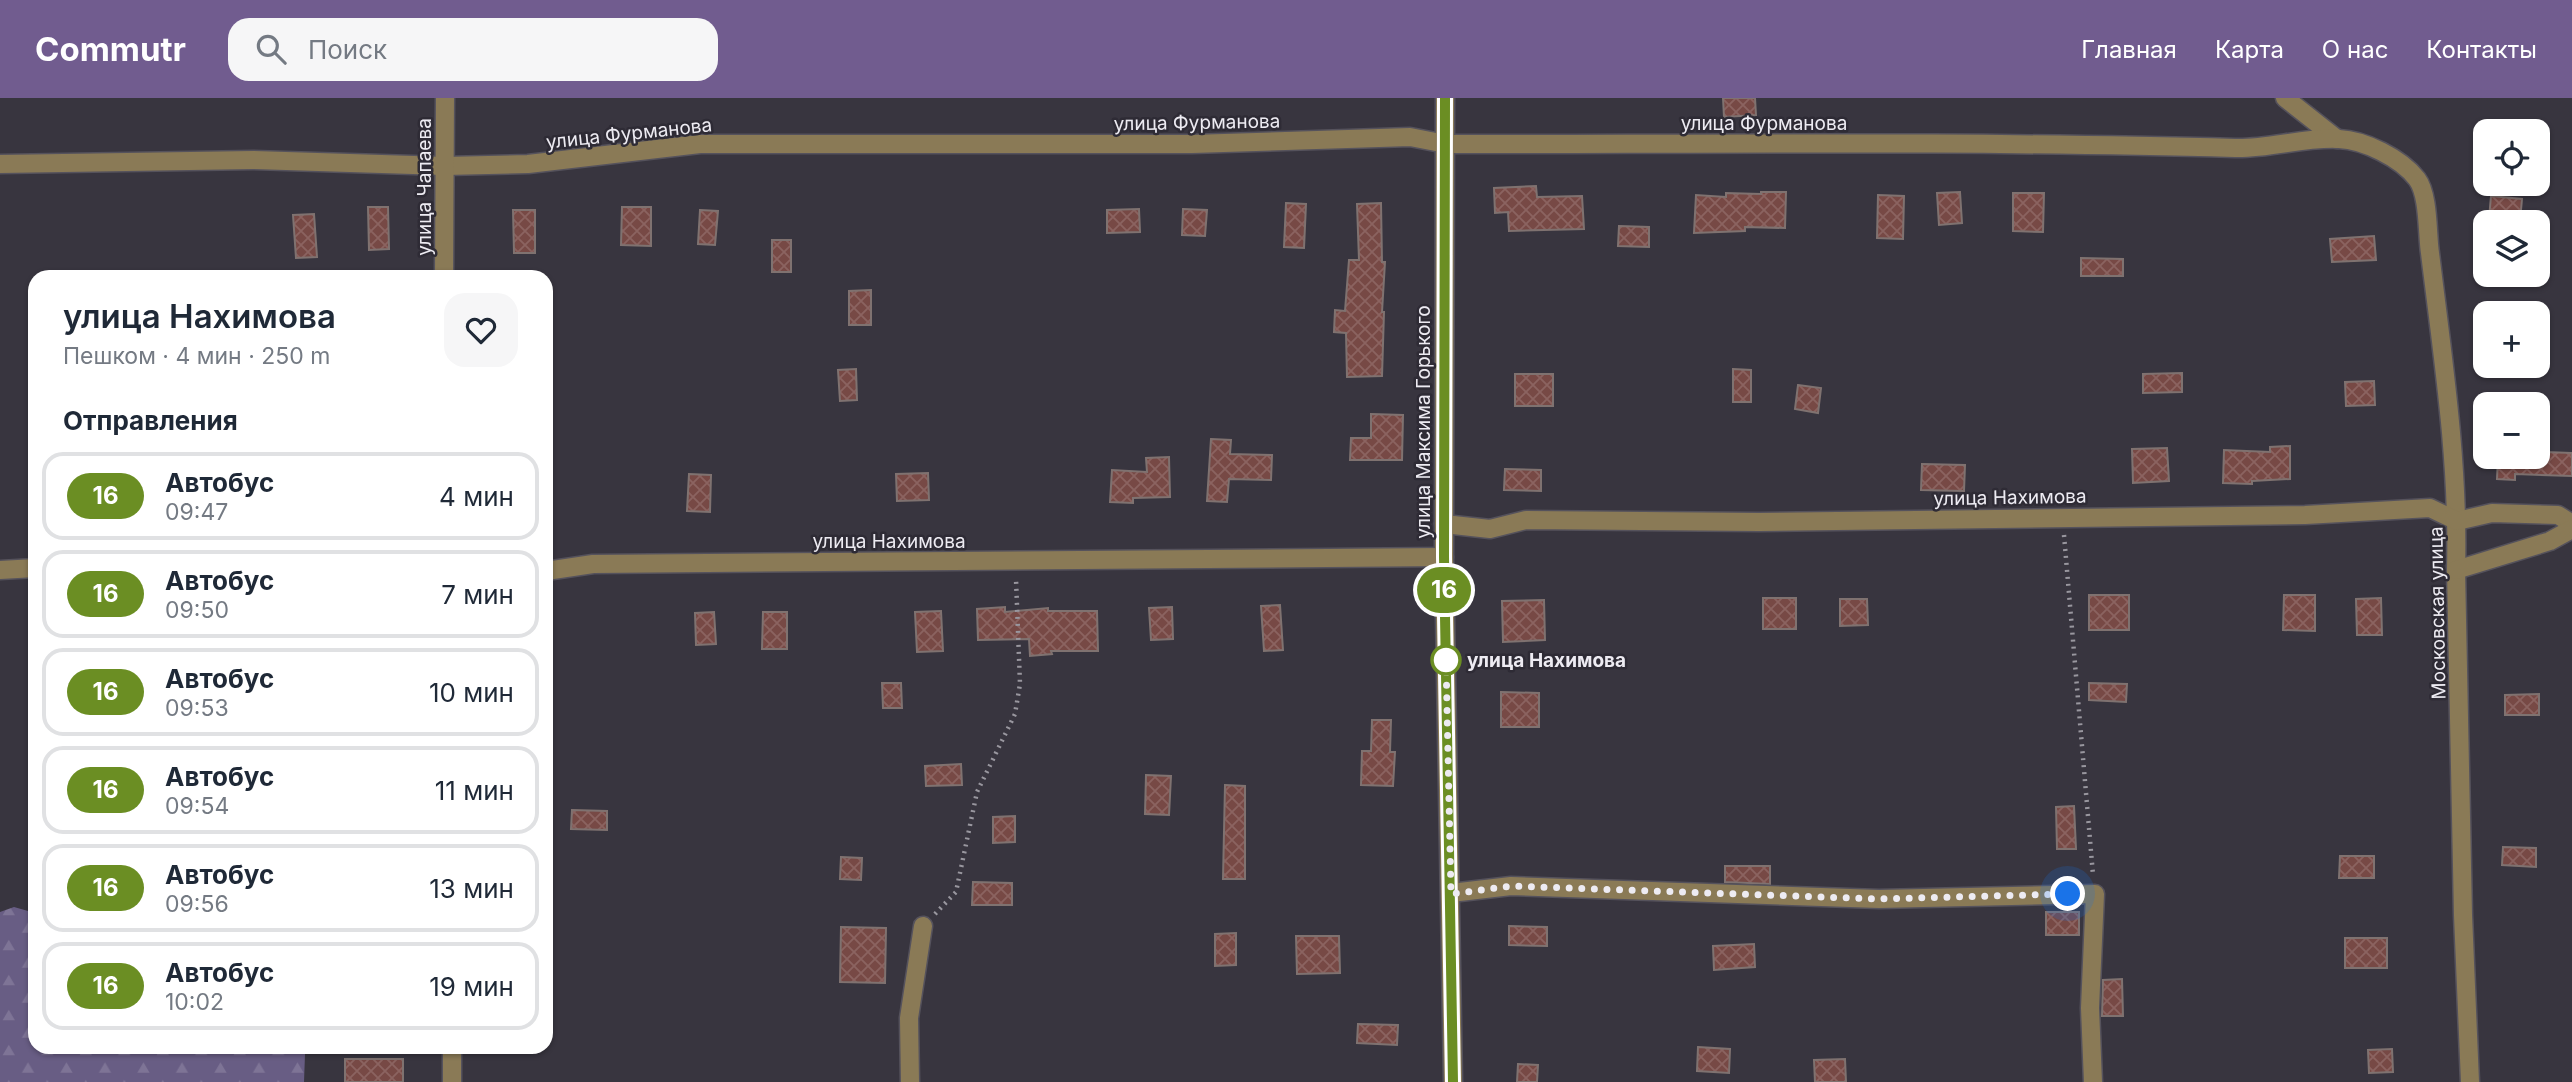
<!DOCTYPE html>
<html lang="ru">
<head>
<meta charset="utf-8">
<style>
  :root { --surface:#fff; --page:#f6f6f7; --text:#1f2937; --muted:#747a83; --line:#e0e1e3; --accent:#715c8f }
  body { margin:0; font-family:Inter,sans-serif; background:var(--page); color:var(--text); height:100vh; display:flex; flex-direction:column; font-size:26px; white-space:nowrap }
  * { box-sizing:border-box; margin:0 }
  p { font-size:23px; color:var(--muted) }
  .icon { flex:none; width:38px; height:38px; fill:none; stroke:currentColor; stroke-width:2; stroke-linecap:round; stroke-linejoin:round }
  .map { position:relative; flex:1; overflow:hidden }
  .details { position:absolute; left:28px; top:172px; width:525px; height:784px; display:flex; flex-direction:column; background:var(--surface); border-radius:21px; box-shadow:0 2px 5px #0004 }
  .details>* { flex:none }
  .badge { padding:0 14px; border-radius:23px; font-size:24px; line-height:46px }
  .tools { position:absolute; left:2473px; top:21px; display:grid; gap:14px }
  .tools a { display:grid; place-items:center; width:77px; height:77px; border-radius:14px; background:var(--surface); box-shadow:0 2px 5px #0004; font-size:35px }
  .you { position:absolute; width:35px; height:35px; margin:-18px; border:5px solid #fff; border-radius:50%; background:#1a73e8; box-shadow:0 0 0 10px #1a73e833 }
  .map>.badge { position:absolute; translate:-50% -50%; box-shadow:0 0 0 4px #fff }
  h2 { padding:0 35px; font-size:26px; line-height:63px }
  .round { display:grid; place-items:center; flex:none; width:74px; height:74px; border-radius:21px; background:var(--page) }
  .overview { display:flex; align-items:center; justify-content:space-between; height:119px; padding:0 35px }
  h1 { font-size:33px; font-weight:600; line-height:52px }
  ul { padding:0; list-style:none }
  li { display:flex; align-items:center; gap:21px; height:88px; margin:0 14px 10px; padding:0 21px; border:4px solid var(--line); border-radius:21px }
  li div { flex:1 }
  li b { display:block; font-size:26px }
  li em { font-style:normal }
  li .badge { min-width:77px; font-weight:700; text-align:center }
  header { display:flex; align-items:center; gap:42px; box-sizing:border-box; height:98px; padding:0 35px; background:var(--accent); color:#fff }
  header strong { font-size:33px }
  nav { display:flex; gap:38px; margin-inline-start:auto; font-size:24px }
  .search { width:490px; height:63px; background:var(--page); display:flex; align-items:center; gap:18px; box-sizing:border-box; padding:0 24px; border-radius:21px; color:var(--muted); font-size:26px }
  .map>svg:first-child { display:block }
  .forest { fill:url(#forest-firs) }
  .building { fill:url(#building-cross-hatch); stroke:#7f7270; stroke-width:2 }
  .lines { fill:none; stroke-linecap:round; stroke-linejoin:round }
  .minor-casing { stroke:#55525c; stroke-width:21 }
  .path { stroke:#99979f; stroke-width:4.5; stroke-dasharray:2 5; stroke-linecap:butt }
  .minor { stroke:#8a7a56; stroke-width:18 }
  .line-casing { stroke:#fff; stroke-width:16 }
  .line { stroke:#6b8e23; stroke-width:10 }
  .walk { stroke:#edebf2; stroke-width:7; stroke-dasharray:0 12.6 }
  .stop-dot { fill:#fff; stroke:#6b8e23; stroke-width:3.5 }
  .labels { text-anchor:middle; stroke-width:5; stroke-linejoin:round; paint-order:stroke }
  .street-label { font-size:19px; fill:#edebf2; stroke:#2e2b35 }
  .stop-label { font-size:19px; font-weight:bold; fill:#edebf2; stroke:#2e2b35; text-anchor:start }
</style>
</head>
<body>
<header>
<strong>Commutr</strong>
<div class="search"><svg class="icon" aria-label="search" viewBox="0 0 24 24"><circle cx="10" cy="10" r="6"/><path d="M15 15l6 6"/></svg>Поиск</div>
<nav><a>Главная</a><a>Карта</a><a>О нас</a><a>Контакты</a></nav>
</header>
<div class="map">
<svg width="2572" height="984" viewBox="0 0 2572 984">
  <defs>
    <pattern id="forest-firs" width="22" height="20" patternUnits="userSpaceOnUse" patternTransform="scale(1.75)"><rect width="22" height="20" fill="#685d84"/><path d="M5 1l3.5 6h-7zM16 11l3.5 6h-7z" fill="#7e7496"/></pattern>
    <pattern id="building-cross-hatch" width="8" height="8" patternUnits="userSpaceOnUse" patternTransform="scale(1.75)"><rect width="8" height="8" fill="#774945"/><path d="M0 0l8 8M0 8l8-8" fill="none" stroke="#8b6360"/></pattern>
  </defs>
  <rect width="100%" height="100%" fill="#38353f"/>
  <polygon class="forest" points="14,809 35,815 35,948 300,949 305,956 304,984 0,984 0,814"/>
  <g class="building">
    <polygon points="1723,0 1755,0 1756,17 1724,19"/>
    <polygon points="1536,88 1537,99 1582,98 1584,131 1509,133 1508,114 1495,115 1494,90"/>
    <polygon points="1761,94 1786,94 1785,130 1745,129 1745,133 1694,135 1696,97 1726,99 1726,95 1761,96"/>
    <polygon points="1960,94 1962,125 1939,127 1937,95"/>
    <polygon points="2013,95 2044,95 2043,134 2013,133"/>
    <polygon points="1878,97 1904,98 1903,141 1877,140"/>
    <polygon points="2491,98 2522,101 2520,123 2489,121"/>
    <polygon points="1286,105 1306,106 1304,150 1284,149"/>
    <polygon points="1381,105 1382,164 1385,164 1382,214 1384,214 1382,278 1347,279 1346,235 1334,234 1335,212 1345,213 1349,162 1359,162 1357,106"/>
    <polygon points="368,109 388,109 389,151 369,152"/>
    <polygon points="622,109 651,109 651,148 621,147"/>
    <polygon points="1139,111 1140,134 1107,135 1107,112"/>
    <polygon points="1183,111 1207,112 1205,138 1182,137"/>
    <polygon points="513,112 535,112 535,155 514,155"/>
    <polygon points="700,112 718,113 715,147 698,146"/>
    <polygon points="314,116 317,159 296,160 293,117"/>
    <polygon points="1619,128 1649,129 1649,149 1618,148"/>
    <polygon points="2374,138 2376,162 2332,164 2330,141"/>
    <rect x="772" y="142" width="19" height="32"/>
    <polygon points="2081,160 2123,161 2123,178 2081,178"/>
    <polygon points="871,192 871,227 849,227 849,193"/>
    <polygon points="856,271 857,302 840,303 838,272"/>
    <polygon points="1733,271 1751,272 1751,304 1733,304"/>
    <polygon points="2182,275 2182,294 2143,295 2143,276"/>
    <rect x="1515" y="276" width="38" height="32"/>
    <polygon points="2374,283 2375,307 2346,308 2345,284"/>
    <polygon points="1798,287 1821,290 1818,315 1795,311"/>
    <polygon points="1371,316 1403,317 1402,362 1350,362 1351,340 1371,340"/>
    <polygon points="1211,341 1231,342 1230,356 1272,357 1271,382 1229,381 1227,404 1207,403"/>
    <polygon points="2290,348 2290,381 2252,383 2252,386 2223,385 2224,352 2270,354 2270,349"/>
    <polygon points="2167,350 2169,383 2133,385 2132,351"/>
    <polygon points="2545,354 2572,355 2572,378 2515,376 2515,382 2497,381 2498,359 2545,359"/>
    <polygon points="1169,359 1170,399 1133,400 1133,405 1110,404 1112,372 1147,374 1146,360"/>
    <polygon points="1922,366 1965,367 1964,393 1921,392"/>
    <polygon points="1505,371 1541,372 1541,393 1504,392"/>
    <polygon points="928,375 929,402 897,403 896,376"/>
    <polygon points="689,376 711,377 710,414 687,413"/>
    <rect x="2089" y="497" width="40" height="35"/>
    <polygon points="2284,497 2315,497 2315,533 2283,532"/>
    <rect x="1763" y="500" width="33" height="31"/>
    <polygon points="2381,500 2382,537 2357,537 2356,501"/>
    <polygon points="1840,501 1867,501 1868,527 1840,528"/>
    <polygon points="1544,502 1545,542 1503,544 1502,503"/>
    <polygon points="1280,507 1283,552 1264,553 1261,508"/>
    <polygon points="1005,509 1005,514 1048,510 1048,513 1097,513 1098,553 1051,553 1052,556 1030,558 1029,541 978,542 977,511"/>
    <polygon points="1172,509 1173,541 1151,542 1149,510"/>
    <polygon points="941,513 943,553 917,554 915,514"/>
    <polygon points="714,514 716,546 696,547 695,515"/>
    <polygon points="763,514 787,514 787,551 762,551"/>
    <polygon points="882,585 901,585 902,610 883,610"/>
    <polygon points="2089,585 2127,586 2126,604 2089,602"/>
    <polygon points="1501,594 1539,595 1539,629 1501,629"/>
    <polygon points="2539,596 2539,617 2505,617 2505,597"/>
    <polygon points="1372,622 1391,622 1390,654 1395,654 1393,688 1361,687 1362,653 1371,653"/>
    <polygon points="961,666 962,687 926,688 925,668"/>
    <polygon points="1146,677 1171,678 1169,717 1145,716"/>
    <polygon points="1225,687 1245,688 1245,781 1223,781"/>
    <polygon points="2074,708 2076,751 2057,751 2056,709"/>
    <polygon points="572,712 607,713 607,732 571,731"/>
    <polygon points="1015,718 1015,744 993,745 993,719"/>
    <polygon points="2503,749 2536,750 2536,769 2502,767"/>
    <polygon points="2340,758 2374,758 2374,780 2339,780"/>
    <polygon points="841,759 862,760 861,782 840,781"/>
    <polygon points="1725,768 1770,768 1770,786 1725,784"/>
    <polygon points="973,784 1012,785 1012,807 972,807"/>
    <rect x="2046" y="814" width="33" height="23"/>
    <polygon points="1509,828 1547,829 1547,848 1509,847"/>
    <polygon points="841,829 886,830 885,885 840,884"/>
    <polygon points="1236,835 1236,867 1215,868 1215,836"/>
    <polygon points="1296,838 1339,838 1340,875 1297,876"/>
    <rect x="2345" y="840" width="42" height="30"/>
    <polygon points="1754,846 1755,869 1714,872 1713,848"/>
    <polygon points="2122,881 2123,918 2102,918 2103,882"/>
    <polygon points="1358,926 1398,927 1397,947 1357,945"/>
    <polygon points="1698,949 1730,951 1729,975 1697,973"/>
    <polygon points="2392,951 2393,974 2369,975 2368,952"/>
    <rect x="345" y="961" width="58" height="23"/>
    <polygon points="1845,961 1846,984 1815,984 1814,962"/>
    <polygon points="1518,966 1538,967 1537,984 1517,984"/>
  </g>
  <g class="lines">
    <defs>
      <g id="minor">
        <polyline points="1445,0 1444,459 1453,984"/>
        <polyline points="2285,0 2337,41"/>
        <path d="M0 66 253 62 445 68 528 66 700 46H1192L1410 39 1446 46C1709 46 1972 43 2235 50 2270 51 2304 39 2339 41 2364 42 2401 60 2417 81 2429 97 2427 135 2430 155 2443 261 2459 366 2456 472L2463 817 2470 984"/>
        <polyline points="444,178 445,0"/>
        <polyline points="1444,426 1490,431 1526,422 1759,424 2305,417 2430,410 2457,423 2492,415 2558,417 2572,426"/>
        <polyline points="0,472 35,470"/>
        <polyline points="2456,472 2550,443 2572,431"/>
        <polyline points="546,473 593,466 1444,459"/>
        <polyline points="1451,795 1511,788 1879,801 2095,796 2090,910 2093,984"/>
        <polyline points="452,948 452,984"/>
        <polyline points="910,984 909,920 923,828"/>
      </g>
    </defs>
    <use href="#minor" class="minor-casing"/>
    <g class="path">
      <polyline points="2064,437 2093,777"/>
      <polyline points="935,816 956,794 977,694 1015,616 1020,586 1016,481"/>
    </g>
    <use href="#minor" class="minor"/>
  </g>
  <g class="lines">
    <defs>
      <polyline id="line" points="1445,0 1444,459 1453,984"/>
    </defs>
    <use href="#line" class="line-casing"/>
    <use href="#line" class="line"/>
    <polyline class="walk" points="1446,562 1451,796 1511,788 1879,801 2068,796"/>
  </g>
  <circle class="stop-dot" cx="1446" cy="562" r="14"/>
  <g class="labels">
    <g class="street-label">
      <text transform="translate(1197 24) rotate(-1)" y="7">улица Фурманова</text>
      <text x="1764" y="32">улица Фурманова</text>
      <text transform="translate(629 35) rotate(-6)" y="7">улица Фурманова</text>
      <text transform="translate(424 89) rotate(-90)" y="7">улица Чапаева</text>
      <text transform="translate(1423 324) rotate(-90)" y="7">улица Максима Горького</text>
      <text transform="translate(2010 399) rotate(-1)" y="7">улица Нахимова</text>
      <text x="889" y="450">улица Нахимова</text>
      <text transform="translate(2437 515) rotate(-91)" y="7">Московская улица</text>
    </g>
    <g class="stop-label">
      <text x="1467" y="569">улица Нахимова</text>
    </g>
  </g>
</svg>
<div class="tools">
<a><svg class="icon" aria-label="locate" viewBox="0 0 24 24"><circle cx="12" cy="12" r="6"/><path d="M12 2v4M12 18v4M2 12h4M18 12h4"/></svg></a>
<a><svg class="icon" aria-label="layers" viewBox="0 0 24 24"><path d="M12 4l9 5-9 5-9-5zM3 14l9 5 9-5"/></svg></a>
<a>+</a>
<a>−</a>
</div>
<div class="you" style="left:2068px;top:796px"></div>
<b class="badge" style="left:1444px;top:492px;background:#6b8e23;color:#fff">16</b>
<section class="details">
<div class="overview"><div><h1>улица Нахимова</h1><p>Пешком · 4 мин · 250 m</p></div><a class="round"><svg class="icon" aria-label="heart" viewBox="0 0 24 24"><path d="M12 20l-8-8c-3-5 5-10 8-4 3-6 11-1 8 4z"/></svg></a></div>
<h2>Отправления</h2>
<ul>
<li><span class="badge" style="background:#6b8e23;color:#fff">16</span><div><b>Автобус</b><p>09:47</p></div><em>4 мин</em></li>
<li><span class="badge" style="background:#6b8e23;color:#fff">16</span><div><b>Автобус</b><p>09:50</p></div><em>7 мин</em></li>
<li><span class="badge" style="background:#6b8e23;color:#fff">16</span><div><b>Автобус</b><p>09:53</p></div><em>10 мин</em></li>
<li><span class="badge" style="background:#6b8e23;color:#fff">16</span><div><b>Автобус</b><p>09:54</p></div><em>11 мин</em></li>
<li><span class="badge" style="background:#6b8e23;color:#fff">16</span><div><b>Автобус</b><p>09:56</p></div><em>13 мин</em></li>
<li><span class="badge" style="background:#6b8e23;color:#fff">16</span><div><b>Автобус</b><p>10:02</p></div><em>19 мин</em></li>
</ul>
</section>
</div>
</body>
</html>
